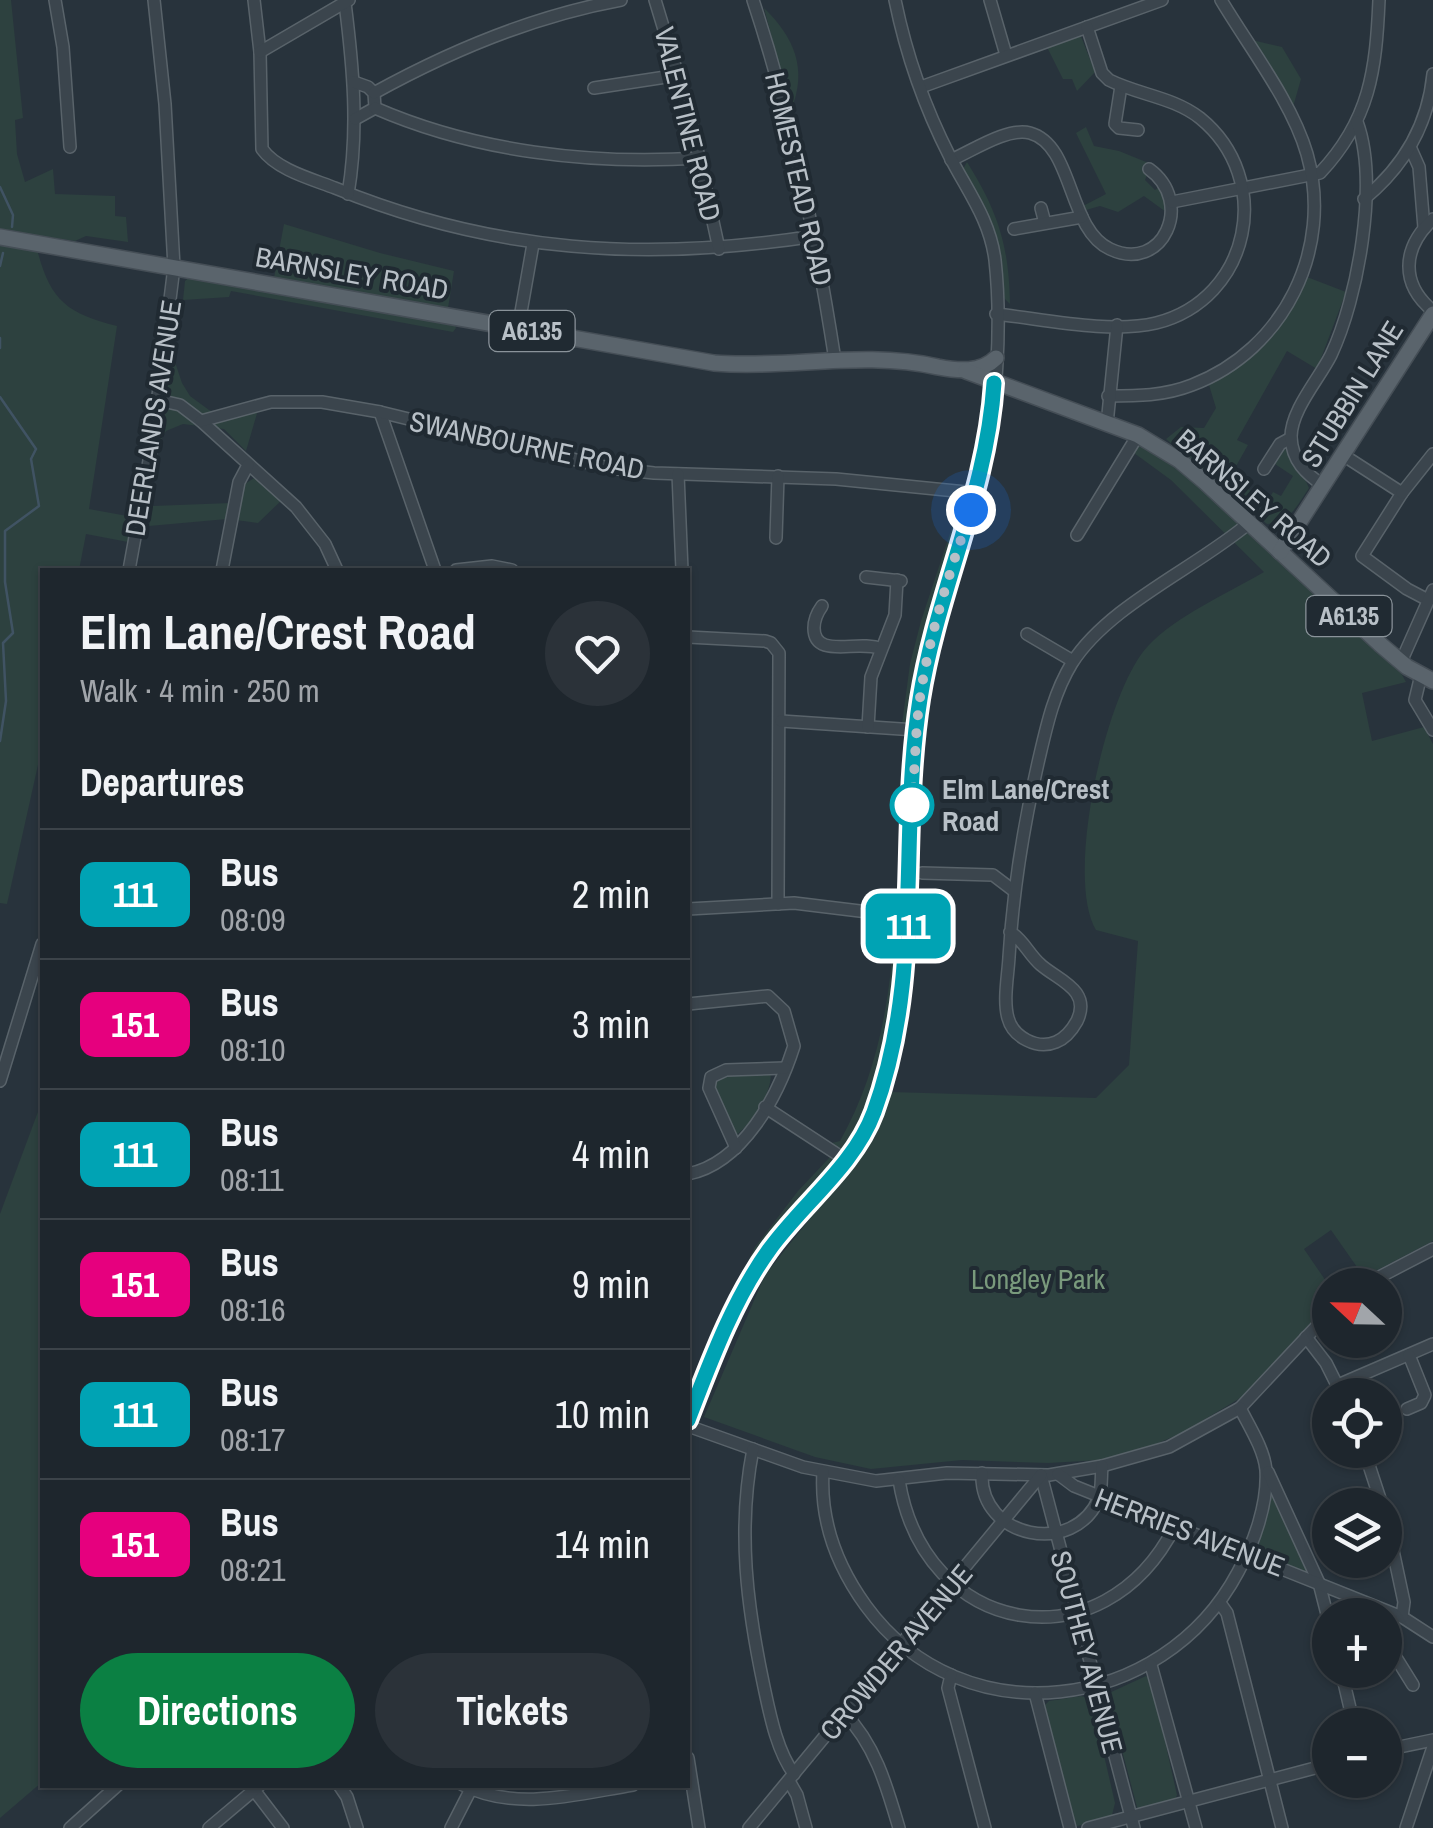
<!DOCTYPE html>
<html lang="en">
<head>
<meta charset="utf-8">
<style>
  :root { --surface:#1e262d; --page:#2b3239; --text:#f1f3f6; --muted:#a1a5aa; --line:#3c4349; --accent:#0b8043 }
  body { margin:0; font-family:"Archivo Narrow",sans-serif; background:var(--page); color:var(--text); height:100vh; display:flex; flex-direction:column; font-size:38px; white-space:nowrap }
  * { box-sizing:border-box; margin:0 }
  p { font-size:32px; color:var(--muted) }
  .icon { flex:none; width:55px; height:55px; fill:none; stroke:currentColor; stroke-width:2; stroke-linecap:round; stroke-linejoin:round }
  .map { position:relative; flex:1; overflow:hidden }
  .panel { position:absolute; left:40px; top:568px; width:650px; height:1220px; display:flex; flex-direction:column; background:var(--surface); border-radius:0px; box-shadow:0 2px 8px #0004,0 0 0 2px var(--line) }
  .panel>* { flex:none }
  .badge { padding:0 20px; border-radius:15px; font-size:35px; line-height:65px }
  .needle { width:65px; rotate:292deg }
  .buttons { position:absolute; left:1312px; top:1268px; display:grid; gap:20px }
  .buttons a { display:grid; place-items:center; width:90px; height:90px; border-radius:50%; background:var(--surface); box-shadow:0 2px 8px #0004,0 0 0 2px var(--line); font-size:50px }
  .you { position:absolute; width:50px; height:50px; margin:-25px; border:8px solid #fff; border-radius:50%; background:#1a73e8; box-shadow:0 0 0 15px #1a73e833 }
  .map>.badge { position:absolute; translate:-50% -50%; box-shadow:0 0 0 5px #fff }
  h2 { padding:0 40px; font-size:38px; line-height:90px }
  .round { display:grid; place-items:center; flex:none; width:105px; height:105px; border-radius:52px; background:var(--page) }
  .overview { display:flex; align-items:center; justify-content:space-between; height:170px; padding:0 40px }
  h1 { font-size:48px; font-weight:700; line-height:75px }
  .primary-button { display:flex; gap:20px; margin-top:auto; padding:20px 40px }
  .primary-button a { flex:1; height:115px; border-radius:60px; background:var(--accent); color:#fff; font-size:40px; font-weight:700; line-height:115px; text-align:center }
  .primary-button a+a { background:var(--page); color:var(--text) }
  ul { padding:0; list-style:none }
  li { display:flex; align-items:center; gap:30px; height:130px; padding:0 40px; border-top:2px solid var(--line) }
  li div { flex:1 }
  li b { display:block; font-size:38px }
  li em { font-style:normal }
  li .badge { min-width:110px; font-weight:700; text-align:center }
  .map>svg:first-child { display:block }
  .green { fill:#2d413f }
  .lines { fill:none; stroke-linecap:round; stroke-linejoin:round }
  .stream { stroke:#405363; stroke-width:2.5 }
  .minor-casing { stroke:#59636a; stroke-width:14 }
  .major-casing { stroke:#454e56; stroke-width:18 }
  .minor { stroke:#3b454d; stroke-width:11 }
  .major { stroke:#5a646c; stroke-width:15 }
  .line-casing { stroke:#fff; stroke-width:22 }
  .line { stroke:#00a3b4; stroke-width:15 }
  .walk { stroke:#b8c0c7; stroke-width:10; stroke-dasharray:0 18 }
  .stop-dot { fill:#fff; stroke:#00a3b4; stroke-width:5 }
  .labels { text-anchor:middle; stroke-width:8; stroke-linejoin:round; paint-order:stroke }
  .shield { fill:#202a32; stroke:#8a939a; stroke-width:2.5 }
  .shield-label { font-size:25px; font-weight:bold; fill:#b8c0c7 }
  .street-label { font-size:28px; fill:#b8c0c7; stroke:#202a32 }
  .stop-label { font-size:28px; font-weight:bold; fill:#b8c0c7; stroke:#202a32; text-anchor:start }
  .park-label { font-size:28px; fill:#799a7c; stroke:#202a32 }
</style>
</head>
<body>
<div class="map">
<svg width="1433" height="1828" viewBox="0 0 1433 1828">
  <rect width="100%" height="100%" fill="#28333c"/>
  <g class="green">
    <polygon points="0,0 11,0 23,118 15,120 17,154 25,182 53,169 55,194 115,196 115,216 126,217 128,242 86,236 75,241 0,230"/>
    <path d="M764 8C794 37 808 69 791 110Z"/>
    <polygon points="1080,34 1095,72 1077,91 1072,79 1063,79 1046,45"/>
    <polygon points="1252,40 1282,47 1301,79 1293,107"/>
    <polygon points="1086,127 1094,146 1119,151 1151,164 1145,180 1155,190 1161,186 1166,193 1166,212 1144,196 1118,212 1100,206 1086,210 1083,206 1106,194 1076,133"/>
    <path d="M967 162C998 212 1009 245 1010 304L1004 298 997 242 981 202 963 169Z"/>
    <polygon points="284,224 380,253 454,271 448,308 274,278"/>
    <path d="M0 243 37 249C50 300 66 313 117 326L89 509 133 517 128 542 86 534 79 570H42V747L7 904 0 903Z"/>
    <path d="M1307 277 1346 292 1317 369 1287 351 1237 440 1248 445 1235 468 1243 474 1239 484 1255 493 1250 504 1262 510 1273 492 1281 496 1293 476 1275 464 1284 450 1288 449C1292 464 1304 474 1309 488 1297 506 1290 522 1267 524L1166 439 1181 427 1204 428 1216 408 1209 385C1263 351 1277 335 1307 277Z"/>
    <polygon points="188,278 454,324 456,328 453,332 231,291 229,297 183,300 185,281"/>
    <polygon points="171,350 182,383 190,396 209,410 225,416 258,410 246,451 224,429 183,424 166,431 158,445"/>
    <path d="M1139 443 1192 480 1401 673 1406 682 1362 693 1372 741 1424 727 1433 744V1241L1364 1277 1331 1230 1304 1249 1330 1287V1302L1242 1397 1182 1433 1151 1446 1101 1460 1048 1463 962 1460 871 1469 815 1457 704 1417 765 1275 875 1137 891 1092 1096 1098 1129 1065 1138 941 1096 930C1064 877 1106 690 1148 646 1176 616 1228 593 1264 572L1171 480 1134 453Z"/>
    <polygon points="254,478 262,480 284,498 258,523 236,520 242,486"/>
    <polygon points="962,497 968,499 969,505 942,581 913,717 911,723 902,724 910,664 921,621"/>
    <polygon points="230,503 227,519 149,526 153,506"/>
    <path d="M894 919 903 925C899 972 884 1124 841 1149L832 1143 840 1141C878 1074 892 995 894 919Z"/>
    <path d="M770 1071C775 1089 751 1125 736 1135 727 1117 708 1093 719 1075Z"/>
    <polygon points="42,1101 42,1782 0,1818 0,1214"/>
    <path d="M830 1157 834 1162 832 1166C776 1225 750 1264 715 1338L711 1336 755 1247 798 1191Z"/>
    <polygon points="1270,1488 1311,1570 1309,1575 1257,1552 1255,1547"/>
    <polygon points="1146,1676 1151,1679 1177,1795 1175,1799 1141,1810 1137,1807 1107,1694"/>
    <polygon points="1081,1696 1091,1699 1115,1803 1111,1819 1077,1826 1074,1821 1045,1705 1049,1701"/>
  </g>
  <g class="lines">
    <g class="stream">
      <polyline points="0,187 13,215 12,227"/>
      <polyline points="0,266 3,253"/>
      <polyline points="0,338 0,348"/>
      <polyline points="0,397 36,449 31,459 39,506 5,531 5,582 13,633 3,643 6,701 0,741"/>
    </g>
    <defs>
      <g id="minor">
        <polyline points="55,0 63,47 70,147"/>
        <path d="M254 0 260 52 262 149C277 170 312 179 335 188 494 253 647 262 815 236"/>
        <polyline points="655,0 689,112 719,249"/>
        <path d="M753 0C792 118 816 238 835 360"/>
        <polyline points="990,0 1006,55"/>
        <path d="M345 3C353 66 359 130 348 194"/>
        <polyline points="260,52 349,0"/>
        <polyline points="354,82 368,87 374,93 375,108 355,119"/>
        <polyline points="1121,86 1115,124 1119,128 1138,130"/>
        <polyline points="921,87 1162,0"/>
        <polyline points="594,88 679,75"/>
        <path d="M374 93C452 50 533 16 621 0"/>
        <path d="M375 108C476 152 591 165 700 158"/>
        <polyline points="1411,149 1419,167 1424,228"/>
        <path d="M951 160C972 151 1007 127 1030 133 1074 145 1067 229 1110 249 1163 274 1195 202 1149 169"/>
        <path d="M1364 199C1404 166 1428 126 1433 74"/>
        <path d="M1172 202 1320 173C1370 120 1376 70 1379 0"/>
        <polyline points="1041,208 1045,223"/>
        <path d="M1433 219C1402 248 1400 284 1433 311"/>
        <polyline points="1014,229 1082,217"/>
        <path d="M996 314C1043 319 1110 334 1156 323 1251 299 1275 179 1200 118 1173 97 1139 95 1109 80L1102 73 1087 27"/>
        <polyline points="518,329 533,244"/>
        <path d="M1108 396C1137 396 1164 396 1192 385 1284 350 1334 249 1307 154 1292 102 1249 47 1221 0"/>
        <polyline points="158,400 180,405 201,421 296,507 325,544 337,570"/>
        <polyline points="380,412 435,570"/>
        <polyline points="201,421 271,402 322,402 380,412 609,468 654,473 836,479 976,493"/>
        <polyline points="1107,424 1117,325"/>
        <polyline points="1343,455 1402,493 1362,556 1407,589 1428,600"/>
        <polyline points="1264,469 1280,444 1291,438"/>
        <polyline points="678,474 682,570"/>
        <path d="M1324 486C1306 474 1292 461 1291 437 1291 410 1319 379 1331 355 1358 298 1379 182 1357 122"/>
        <polyline points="1402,493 1433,454"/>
        <polyline points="1077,535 1138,435"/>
        <polyline points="776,538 778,476"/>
        <polyline points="129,570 152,444 174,267 165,104 154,0"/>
        <polyline points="222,570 239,482 248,465"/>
        <polyline points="456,570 492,566 512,570"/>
        <polyline points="866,577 901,581"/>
        <path d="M822 606C817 613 814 619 814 628 814 660 858 639 881 649"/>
        <polyline points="1027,634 1073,661"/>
        <polyline points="688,637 765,641 771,643 779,653 778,904"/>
        <polyline points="1401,662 1433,590"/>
        <polyline points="1421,675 1415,700 1433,730"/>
        <polyline points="781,721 916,730"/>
        <polyline points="868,727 871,677 895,615 897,580"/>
        <polyline points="922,873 993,875 1014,891"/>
        <polyline points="688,909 794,903 909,917"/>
        <path d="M1010 932C1023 939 1029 955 1041 965 1058 980 1092 990 1077 1021 1072 1030 1066 1038 1056 1042 1037 1050 1013 1037 1008 1018 1003 1000 1008 976 1009 957 1013 891 1023 828 1038 763 1046 729 1053 694 1072 663 1109 605 1196 568 1249 523"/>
        <path d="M688 1004 768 996 784 1011 794 1046C778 1096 743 1163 688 1174"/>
        <polyline points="0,1081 42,944"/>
        <polyline points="765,1107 846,1160"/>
        <polyline points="736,1148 709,1088 711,1077 726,1070 785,1068"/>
        <polyline points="1364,1285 1433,1249"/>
        <polyline points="1306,1337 1326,1363 1342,1395"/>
        <polyline points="1338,1385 1433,1344"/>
        <polyline points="1407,1409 1421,1403 1425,1395 1409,1355"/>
        <path d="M688 1421C709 1363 734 1300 769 1250 802 1203 854 1166 874 1111 924 974 898 837 920 698 932 620 964 548 982 472 997 411 1002 323 995 260 990 220 968 192 950 157 925 108 906 54 895 0"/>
        <polyline points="688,1426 803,1467 876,1481 947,1473 1049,1475 1102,1466 1169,1447 1240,1408 1330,1312"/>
        <path d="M753 1449C737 1530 747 1607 764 1687 770 1715 777 1751 794 1774"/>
        <polyline points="1364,1450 1382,1505"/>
        <path d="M823 1472C820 1522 837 1566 866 1606 963 1739 1163 1713 1238 1572 1254 1543 1268 1504 1266 1470 1264 1449 1249 1426 1240 1408"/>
        <polyline points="1268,1472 1319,1583 1330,1626"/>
        <path d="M982 1473C979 1539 1075 1557 1099 1498 1102 1489 1101 1476 1102 1466"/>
        <polyline points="1058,1474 1074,1486 1402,1617 1433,1637"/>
        <polyline points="1041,1475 1134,1828"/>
        <path d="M899 1480C924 1637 1103 1668 1175 1526"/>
        <polyline points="1385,1513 1404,1602 1402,1617"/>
        <polyline points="1220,1603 1227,1613 1282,1828"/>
        <polyline points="1385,1640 1413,1685"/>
        <polyline points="1151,1665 1196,1828"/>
        <polyline points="1341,1670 1354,1725"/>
        <polyline points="951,1675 948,1688 985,1828"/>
        <polyline points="1035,1693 1070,1828"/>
        <path d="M844 1713C875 1744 887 1787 899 1828"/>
        <polyline points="1385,1750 1433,1740"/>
        <polyline points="688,1758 699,1828"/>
        <polyline points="789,1781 797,1795 806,1828"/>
        <polyline points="339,1785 347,1797 357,1828"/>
        <path d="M463 1785C517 1812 577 1794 633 1785"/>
        <polyline points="254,1790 283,1828"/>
        <polyline points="70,1828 118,1785"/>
        <polyline points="209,1828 260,1785"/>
        <polyline points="451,1828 473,1785"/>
        <polyline points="749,1828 1041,1475"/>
        <polyline points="1088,1828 1330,1764"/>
        <polyline points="1406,1828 1433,1747"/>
      </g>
      <g id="major">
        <path d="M0 237 714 363C789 369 864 350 938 367 958 371 981 373 996 358"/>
        <polyline points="966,371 1138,435 1179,460 1205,482 1381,645 1407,667 1433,681"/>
        <polyline points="1280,552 1433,314"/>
      </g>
    </defs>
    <use href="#minor" class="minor-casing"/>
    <use href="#major" class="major-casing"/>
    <use href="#minor" class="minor"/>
    <use href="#major" class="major"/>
  </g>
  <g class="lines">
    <defs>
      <path id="line" d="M688 1420C710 1363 733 1300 769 1250 802 1204 854 1166 874 1112 924 975 898 838 920 699 937 591 987 493 994 383"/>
    </defs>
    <use href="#line" class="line-casing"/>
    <use href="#line" class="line"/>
    <path class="walk" d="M912 805C915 772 915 738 919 705 928 638 949 574 971 510"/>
  </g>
  <circle class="stop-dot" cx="912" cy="805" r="20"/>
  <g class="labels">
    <g class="shield">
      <rect x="489.5" y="311" width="85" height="40" rx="8"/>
      <rect x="1306.5" y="596" width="85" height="40" rx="8"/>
    </g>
    <g class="shield-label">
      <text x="532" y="340">A6135</text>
      <text x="1349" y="625">A6135</text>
    </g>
    <g class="street-label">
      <text transform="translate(688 124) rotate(76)" y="10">VALENTINE ROAD</text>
      <text transform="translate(799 179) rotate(77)" y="10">HOMESTEAD ROAD</text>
      <text transform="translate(352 273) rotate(10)" y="10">BARNSLEY ROAD</text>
      <text transform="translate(1352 394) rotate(-58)" y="10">STUBBIN LANE</text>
      <text transform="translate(153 418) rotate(-81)" y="10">DEERLANDS AVENUE</text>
      <text transform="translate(527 445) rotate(12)" y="10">SWANBOURNE ROAD</text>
      <text transform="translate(1254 498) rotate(41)" y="10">BARNSLEY ROAD</text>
      <text transform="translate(1190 1532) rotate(21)" y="10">HERRIES AVENUE</text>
      <text transform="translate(896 1652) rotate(-50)" y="10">CROWDER AVENUE</text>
      <text transform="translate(1087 1652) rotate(75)" y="10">SOUTHEY AVENUE</text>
    </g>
    <g class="stop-label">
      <text x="942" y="799">Elm Lane/Crest<tspan x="942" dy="32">Road</tspan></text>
    </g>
    <g class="park-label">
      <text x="1038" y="1289">Longley Park</text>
    </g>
  </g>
</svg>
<div class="buttons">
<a><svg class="needle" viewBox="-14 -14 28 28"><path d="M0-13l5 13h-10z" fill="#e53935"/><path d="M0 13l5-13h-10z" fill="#a1a5aa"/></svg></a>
<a><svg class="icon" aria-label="locate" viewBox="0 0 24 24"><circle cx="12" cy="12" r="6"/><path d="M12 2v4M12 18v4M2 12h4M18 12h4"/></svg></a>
<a><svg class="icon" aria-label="layers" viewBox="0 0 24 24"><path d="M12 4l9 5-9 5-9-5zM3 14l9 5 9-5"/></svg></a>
<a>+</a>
<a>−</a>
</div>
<div class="you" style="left:971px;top:510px"></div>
<b class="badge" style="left:908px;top:926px;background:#00a3b4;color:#fff">111</b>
<section class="panel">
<div class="overview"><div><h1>Elm Lane/Crest Road</h1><p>Walk · 4 min · 250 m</p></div><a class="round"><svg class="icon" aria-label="heart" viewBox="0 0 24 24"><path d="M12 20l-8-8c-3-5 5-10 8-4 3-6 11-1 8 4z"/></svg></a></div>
<h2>Departures</h2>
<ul>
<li><span class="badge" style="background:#00a3b4;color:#fff">111</span><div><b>Bus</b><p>08:09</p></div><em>2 min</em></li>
<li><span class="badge" style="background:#e6007e;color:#fff">151</span><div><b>Bus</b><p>08:10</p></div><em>3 min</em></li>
<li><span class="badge" style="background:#00a3b4;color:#fff">111</span><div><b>Bus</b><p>08:11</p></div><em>4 min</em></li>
<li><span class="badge" style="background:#e6007e;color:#fff">151</span><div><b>Bus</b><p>08:16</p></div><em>9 min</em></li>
<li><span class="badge" style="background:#00a3b4;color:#fff">111</span><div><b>Bus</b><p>08:17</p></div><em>10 min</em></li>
<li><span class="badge" style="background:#e6007e;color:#fff">151</span><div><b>Bus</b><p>08:21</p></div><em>14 min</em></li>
</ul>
<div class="primary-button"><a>Directions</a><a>Tickets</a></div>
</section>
</div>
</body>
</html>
